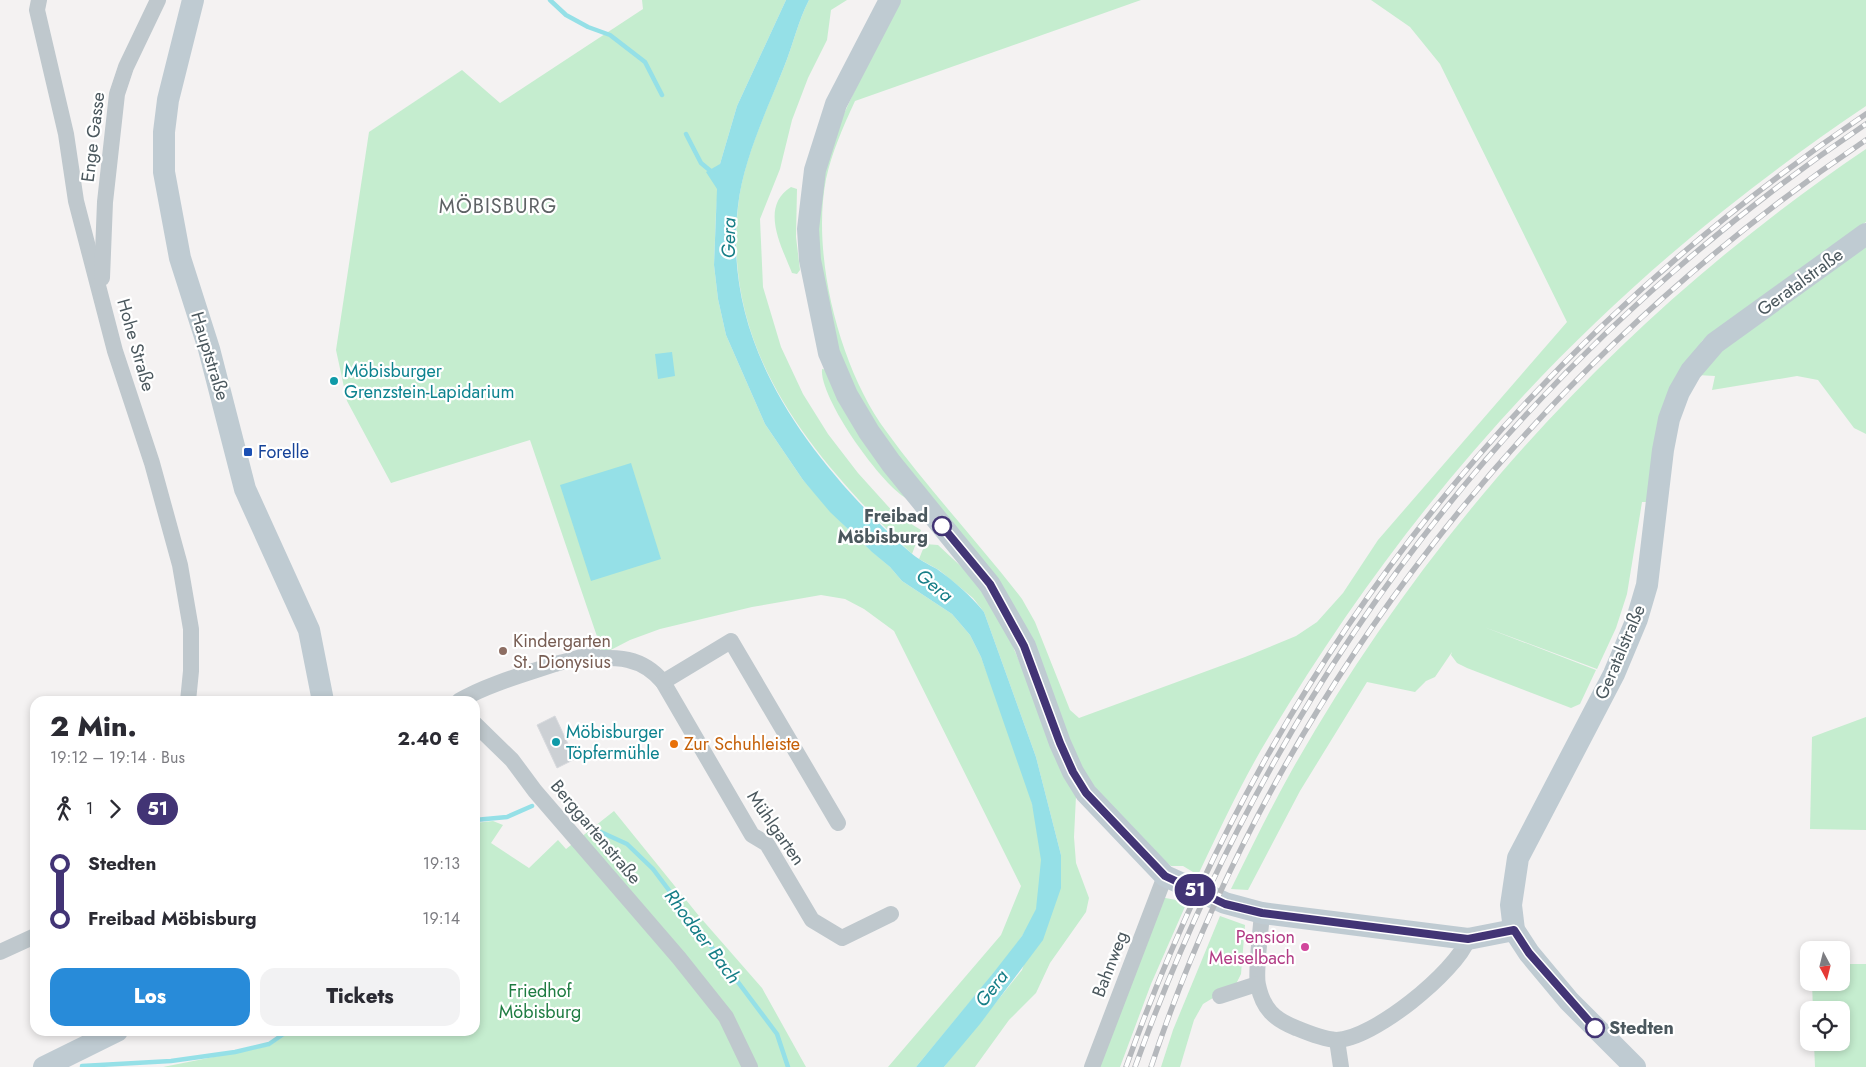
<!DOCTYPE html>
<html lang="de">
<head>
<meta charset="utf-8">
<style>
  :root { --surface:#fff; --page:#f2f2f3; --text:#2b2b33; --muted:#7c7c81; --accent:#288bd9 }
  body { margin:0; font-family:Jost,sans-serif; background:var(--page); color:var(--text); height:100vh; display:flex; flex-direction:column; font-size:19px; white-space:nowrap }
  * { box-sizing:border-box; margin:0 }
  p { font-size:16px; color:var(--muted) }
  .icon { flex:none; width:28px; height:28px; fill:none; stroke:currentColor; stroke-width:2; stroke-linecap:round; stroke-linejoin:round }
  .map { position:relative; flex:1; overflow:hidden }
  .sheet { position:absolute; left:30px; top:696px; width:450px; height:340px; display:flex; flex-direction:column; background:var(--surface); border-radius:15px; box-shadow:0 2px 8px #0003 }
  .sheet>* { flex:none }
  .badge { padding:0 10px; border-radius:16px; font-size:18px; line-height:32px }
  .needle { width:32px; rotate:173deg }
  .controls { position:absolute; left:1800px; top:941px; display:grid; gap:10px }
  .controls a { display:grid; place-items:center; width:50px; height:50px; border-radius:10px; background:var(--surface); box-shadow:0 2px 8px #0003; font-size:25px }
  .map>.badge { position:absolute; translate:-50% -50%; box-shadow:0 0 0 2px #fff }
  .legs { display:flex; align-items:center; gap:8px; height:55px; padding:0 20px; font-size:16px }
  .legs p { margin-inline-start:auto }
  .summary { display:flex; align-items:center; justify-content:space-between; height:85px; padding:0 20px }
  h1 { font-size:28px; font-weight:800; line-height:38px }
  .primary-button { display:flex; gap:10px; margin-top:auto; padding:10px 20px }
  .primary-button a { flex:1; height:58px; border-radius:15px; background:var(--accent); color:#fff; font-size:20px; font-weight:800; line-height:58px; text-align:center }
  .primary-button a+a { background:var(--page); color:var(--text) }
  ul { padding:0 20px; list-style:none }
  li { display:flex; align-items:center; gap:18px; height:55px; font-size:19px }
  li i { display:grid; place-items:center; width:8px; height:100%; margin:0 6px; background:currentColor }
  li i::after { content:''; width:12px; height:12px; margin:-6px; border:4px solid; border-radius:50%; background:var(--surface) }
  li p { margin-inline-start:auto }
  li:first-child i { background:linear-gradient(#0000 50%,currentColor 0) }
  li:last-child i { background:linear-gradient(currentColor 50%,#0000 0) }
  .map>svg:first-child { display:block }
  .green { fill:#c5edcf }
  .water { fill:#95e0e7 }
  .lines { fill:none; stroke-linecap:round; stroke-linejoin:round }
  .stream { stroke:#95e0e7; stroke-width:4.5 }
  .building { fill:#ccd0d4; stroke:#d7d9dd }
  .street { stroke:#bfc8cd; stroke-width:16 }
  .secondary { stroke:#bfcbd2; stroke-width:22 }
  .rail-casing { stroke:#b5b8bc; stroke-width:5.5 }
  .rail { stroke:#fff; stroke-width:4; stroke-dasharray:11; stroke-linecap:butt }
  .line-1-casing { stroke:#fff; stroke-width:11 }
  .line-1 { stroke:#423475; stroke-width:8 }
  .culture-dot { fill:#0f9aa8; stroke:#fff; stroke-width:2 }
  .transit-dot { fill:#1a4fb4; stroke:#fff; stroke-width:2 }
  .stop-1-dot { fill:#fff; stroke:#423475; stroke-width:2.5 }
  .education-dot { fill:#8d6e63; stroke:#fff; stroke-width:2 }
  .food-dot { fill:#e8710a; stroke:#fff; stroke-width:2 }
  .hotel-dot { fill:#d1479c; stroke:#fff; stroke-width:2 }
  .labels { text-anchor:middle; stroke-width:4.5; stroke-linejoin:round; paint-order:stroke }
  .street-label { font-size:18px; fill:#4b585e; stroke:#fff }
  .culture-label { font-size:18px; fill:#0d838f; stroke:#fff; text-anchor:start }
  .transit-label { font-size:18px; fill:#164399; stroke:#fff; text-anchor:start }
  .stop-label { font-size:18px; font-weight:bold; fill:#4b585e; stroke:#fff; text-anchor:end }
  .education-label { font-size:18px; fill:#785e54; stroke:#fff; text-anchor:start }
  .food-label { font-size:18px; fill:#c56008; stroke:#fff; text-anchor:start }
  .hotel-label { font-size:18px; fill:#b23c85; stroke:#fff; text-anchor:end }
  .park-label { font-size:18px; fill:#1f7c42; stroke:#fff }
  .water-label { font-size:19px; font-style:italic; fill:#167e87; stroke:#fff }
  .quarter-label { font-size:20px; letter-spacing:1px; fill:#5f6366; stroke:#fff }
</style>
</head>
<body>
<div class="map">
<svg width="1866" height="1067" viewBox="0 0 1866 1067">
  <rect width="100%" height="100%" fill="#f4f2f2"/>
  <g class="green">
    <path d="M642 0H786L737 106 720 164 716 212 714 265 718 299 726 335 765 424 803 480 854 536 890 567 902 581 952 614 970 635 981 657C1004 719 1061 847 1036 910 1025 938 1002 962 984 985 961 1012 939 1040 916 1067H888L1001 935 1021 886 894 631 864 609 845 599 821 595 752 607 660 629 630 640 603 654 530 440 391 483 347 401 336 350 369 132 462 70 500 103 643 9Z"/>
    <path d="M809 0H847L831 10 827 40 808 78 792 120 780 169 760 219 763 287 781 347 803 394 828 434 858 473 895 514 921 530 912 554C814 458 722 355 738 207 742 162 767 109 784 67 793 45 798 21 809 0Z"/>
    <path d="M897 0H1141L855 101C843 127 832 152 826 179 811 256 840 369 886 431 928 489 978 542 1022 599L1035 622 1070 710 1079 718 1245 657 1296 636 1317 622 1343 593 1378 540 1567 322 1440 64 1410 27 1371 0H1866V106C1609 279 1418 483 1261 750 1238 790 1218 833 1198 875L1183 866H1171L1135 836 1079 768 1045 680 874 428 836 351 814 229 827 150Z"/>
    <path d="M1866 149V222L1702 341 1648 502H1642L1627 594 1616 628 1597 669 1484 627 1596 670 1580 704 1571 708 1467 668 1457 663 1451 655 1452 652 1435 677 1426 681 1415 692 1367 682 1300 791 1248 890 1231 889C1251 849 1270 809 1292 770 1432 522 1630 308 1866 149Z"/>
    <path d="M791 187 797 189 796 237 800 270 797 274 792 273C782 247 759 207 791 187Z"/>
    <polygon points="1866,244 1866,434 1854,428 1818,380 1797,376 1712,390 1715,376 1697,375 1716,354"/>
    <path d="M822 369 828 370 909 500C883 488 819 398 822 369Z"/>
    <polygon points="925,544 938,545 967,572 982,591 1011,642 1076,796 1074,837 1076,863 1089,898 1086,912 1050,963 1036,993 1009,1020 975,1067 944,1067 1022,970 1061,855 1036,757 984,612 973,598 939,570 919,559"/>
    <polygon points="1866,717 1866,830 1810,829 1812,737"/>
    <polygon points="614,811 699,916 762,988 806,1067 163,1067 269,1046 292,1031 475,1031 475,823 493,821 503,825 491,843 529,868 558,840 566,849"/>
    <polygon points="1160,897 1187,902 1151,984 1120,1067 1095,1067"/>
    <polygon points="1220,916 1245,925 1241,974 1236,984 1203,1004 1194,1020 1180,1067 1161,1067 1173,1030"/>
    <polygon points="1841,964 1866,964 1866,1067 1815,1067 1814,1043 1841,1042 1841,1010 1813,1010 1812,983 1841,982"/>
  </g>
  <g class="water">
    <path d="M786 0H809C798 21 793 45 784 67 767 110 743 160 738 206 723 330 790 432 873 517 885 529 898 542 911 553 919 560 928 564 937 569 954 581 971 596 984 612L1036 757 1061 855V888L1043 940 980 1024 944 1067H916L994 972 1022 936 1036 909 1041 860 1032 804 981 657 970 635 952 614 902 581 890 567 872 552 830 512 803 480 765 424 726 335 718 299 714 265 717 189 706 172 720 164 737 106Z"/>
    <polygon points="672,352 675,376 658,379 655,354"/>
    <polygon points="631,463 661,559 591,581 560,485"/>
  </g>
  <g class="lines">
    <g class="stream">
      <polyline points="550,0 566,15 588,27 610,35 645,62 662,95"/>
      <polyline points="686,134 701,163 713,173"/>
      <polyline points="475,820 507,817 532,806"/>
      <polyline points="592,828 627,844 653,869 777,1034 788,1067"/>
      <polyline points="82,1066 171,1061 235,1052 269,1044 288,1031"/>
    </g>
  </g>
  <polygon class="building" points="555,716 575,759 557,768 537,725"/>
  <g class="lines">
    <g class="street">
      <polyline points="39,0 37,10 66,134 76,201 115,351 152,463 180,565 191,629 191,671 188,701"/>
      <polyline points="102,278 105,202 117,94 126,67 158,0"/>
      <path d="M583 658C614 657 641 655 663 682L752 835 767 844 812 920 842 938 891 914"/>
      <polyline points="663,682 731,641 838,823"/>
      <path d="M459 701C486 685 525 674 555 664 568 660 580 660 592 652"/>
      <polyline points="475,724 512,760 535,791 679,958 726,1017 750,1067"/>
      <path d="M1262 913C1261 929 1255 973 1258 985 1263 1009 1274 1019 1296 1028 1308 1033 1322 1039 1336 1040 1372 1040 1456 972 1468 939"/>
      <polyline points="0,952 35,936"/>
      <polyline points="1220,996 1257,984"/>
      <polyline points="1337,1040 1341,1067"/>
      <polyline points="1092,1067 1165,876"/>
    </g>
    <g class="secondary">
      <polyline points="193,0 168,100 164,132 164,172 180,258 209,349 245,489 309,630 323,701"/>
      <polyline points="890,0 836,104 815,170 808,229 810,260 829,353 847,395 869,432 891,463 990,585 1025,646 1060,743 1073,772 1086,793 1165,876 1225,903 1262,913 1468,939 1514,930"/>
      <polyline points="44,1067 117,1031"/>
      <polyline points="1635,1067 1569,1001 1529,953 1514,930 1511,905 1518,858 1614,674 1637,619 1647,585 1663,450 1669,419 1679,392 1691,371 1715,343 1866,234"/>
    </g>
    <defs>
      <g id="rail">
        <path d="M1126 1067C1268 668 1515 351 1866 114"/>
        <path d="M1135 1067C1277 675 1519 358 1866 124"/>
        <path d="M1151 1067C1277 689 1537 362 1866 140"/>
      </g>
    </defs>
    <use href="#rail" class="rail-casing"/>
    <use href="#rail" class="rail"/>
  </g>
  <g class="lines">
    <defs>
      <polyline id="line-1" points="942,526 990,584 1024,646 1060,743 1073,772 1086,793 1165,876 1225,904 1262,913 1468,939 1514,930 1529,953 1595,1028"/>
    </defs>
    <use href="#line-1" class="line-1-casing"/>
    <use href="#line-1" class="line-1"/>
  </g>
  <g class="culture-dot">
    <circle cx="334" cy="381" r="5"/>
    <circle cx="556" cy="742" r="5"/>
  </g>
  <rect class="transit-dot" x="243" y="447" width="10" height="10" rx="2.5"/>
  <g class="stop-1-dot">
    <circle cx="942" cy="526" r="9"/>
    <circle cx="1595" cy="1028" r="9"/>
  </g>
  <circle class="education-dot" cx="503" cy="651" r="5"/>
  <circle class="food-dot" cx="674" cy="744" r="5"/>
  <circle class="hotel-dot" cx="1305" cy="947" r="5"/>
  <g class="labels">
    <g class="street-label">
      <text transform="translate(93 137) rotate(-83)" y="6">Enge Gasse</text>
      <text transform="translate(1800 282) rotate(-36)" y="6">Geratalstraße</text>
      <text transform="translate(136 345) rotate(74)" y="6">Hohe Straße</text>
      <text transform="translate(210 356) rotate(73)" y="6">Hauptstraße</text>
      <text transform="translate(1620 652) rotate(-67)" y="6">Geratalstraße</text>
      <text transform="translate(776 828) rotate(55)" y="6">Mühlgarten</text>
      <text transform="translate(596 832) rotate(50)" y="6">Berggartenstraße</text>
      <text transform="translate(1110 964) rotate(-69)" y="6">Bahnweg</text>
    </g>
    <g class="culture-label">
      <text x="344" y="377">Möbisburger<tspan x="344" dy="21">Grenzstein-Lapidarium</tspan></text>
      <text x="566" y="738">Möbisburger<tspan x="566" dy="21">Töpfermühle</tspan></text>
    </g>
    <g class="transit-label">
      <text x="258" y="458">Forelle</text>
    </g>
    <g class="stop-label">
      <text x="928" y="522">Freibad<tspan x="928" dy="21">Möbisburg</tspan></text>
      <text x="1609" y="1034" text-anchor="start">Stedten</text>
    </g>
    <g class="education-label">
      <text x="513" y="647">Kindergarten<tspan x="513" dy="21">St. Dionysius</tspan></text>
    </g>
    <g class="food-label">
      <text x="684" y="750">Zur Schuhleiste</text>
    </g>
    <g class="hotel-label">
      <text x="1295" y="943">Pension<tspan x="1295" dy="21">Meiselbach</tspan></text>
    </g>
    <g class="park-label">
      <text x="540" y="997">Friedhof<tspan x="540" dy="21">Möbisburg</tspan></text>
    </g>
    <g class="water-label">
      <text transform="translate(728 238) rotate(-89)" y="7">Gera</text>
      <text transform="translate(935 585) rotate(39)" y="7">Gera</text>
      <text transform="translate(703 936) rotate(53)" y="7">Rhodaer Bach</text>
      <text transform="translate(991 988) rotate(-52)" y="7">Gera</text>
    </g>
    <g class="quarter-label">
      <text x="498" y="213">MÖBISBURG</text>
    </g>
  </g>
</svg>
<div class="controls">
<a><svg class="needle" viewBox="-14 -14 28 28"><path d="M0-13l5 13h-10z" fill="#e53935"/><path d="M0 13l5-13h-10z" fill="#7c7c81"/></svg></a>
<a><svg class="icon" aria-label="locate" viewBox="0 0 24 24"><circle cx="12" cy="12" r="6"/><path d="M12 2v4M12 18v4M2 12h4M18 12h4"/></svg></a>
</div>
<b class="badge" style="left:1195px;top:890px;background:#423475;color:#fff">51</b>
<section class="sheet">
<div class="summary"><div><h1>2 Min.</h1><p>19:12 – 19:14 · Bus</p></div><b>2.40 €</b></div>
<div class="legs"><svg class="icon" aria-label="walk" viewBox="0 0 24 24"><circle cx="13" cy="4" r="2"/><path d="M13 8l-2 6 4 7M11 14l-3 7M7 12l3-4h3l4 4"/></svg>1<svg class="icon" aria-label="forward" viewBox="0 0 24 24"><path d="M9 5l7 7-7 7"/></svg><b class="badge" style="background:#423475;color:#fff">51</b></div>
<ul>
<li><i style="color:#423475"></i><b>Stedten</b><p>19:13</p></li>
<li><i style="color:#423475"></i><b>Freibad Möbisburg</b><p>19:14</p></li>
</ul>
<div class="primary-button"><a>Los</a><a>Tickets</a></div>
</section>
</div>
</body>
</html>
